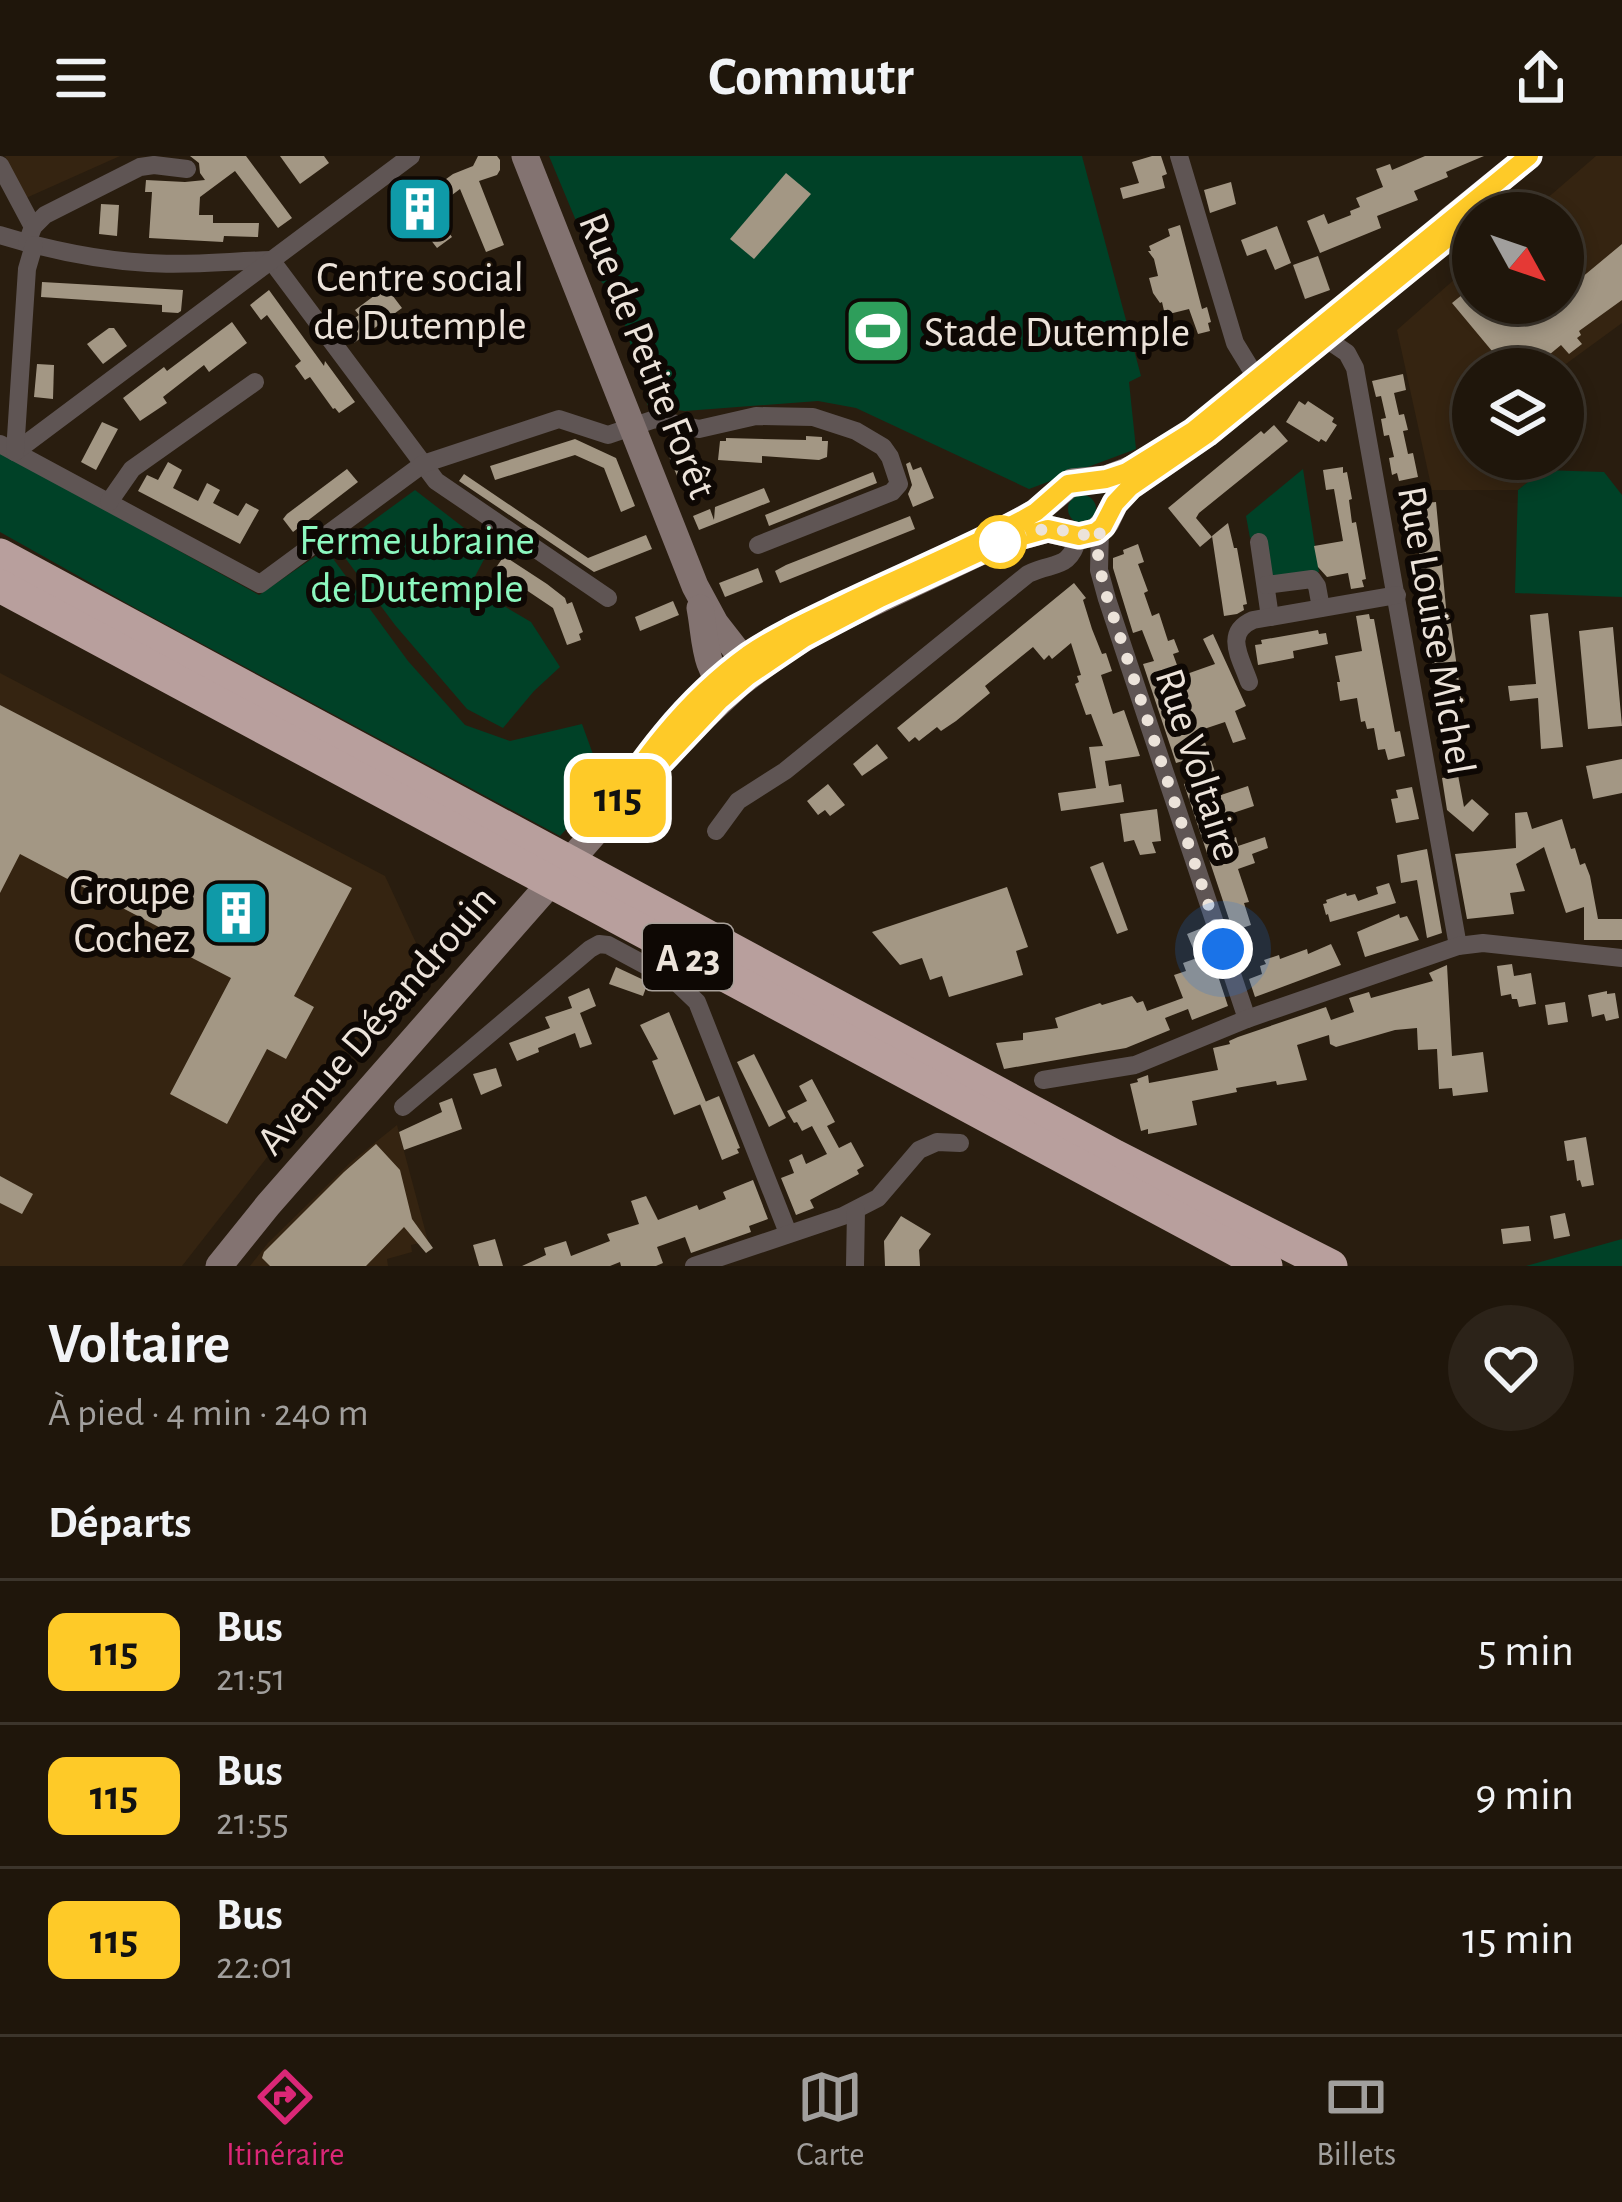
<!DOCTYPE html>
<html lang="fr">
<head>
<meta charset="utf-8">
<style>
  :root { --surface:#1f160b; --page:#2c2319; --text:#f1f3f6; --muted:#a19f9d; --line:#3c352c; --accent:#db2777 }
  body { margin:0; font-family:"Alegreya Sans",sans-serif; background:var(--page); color:var(--text); height:100vh; display:flex; flex-direction:column; font-size:45px; white-space:nowrap }
  * { box-sizing:border-box; margin:0 }
  p { font-size:39px; color:var(--muted) }
  .icon { flex:none; width:66px; height:66px; fill:none; stroke:currentColor; stroke-width:2; stroke-linecap:round; stroke-linejoin:round }
  .map { position:relative; height:1110px; overflow:hidden }
  .drawer { display:flex; flex-direction:column; background:var(--surface); flex:1 }
  .drawer>* { flex:none }
  .badge { padding:0 24px; border-radius:18px; font-size:42px; line-height:78px }
  .needle { width:78px; rotate:130deg }
  .controls { position:absolute; left:1452px; top:36px; display:grid; gap:24px }
  .controls a { display:grid; place-items:center; width:132px; height:132px; border-radius:50%; background:var(--surface); box-shadow:0 6px 18px #0003,0 0 0 3px var(--line); font-size:60px }
  .you { position:absolute; width:60px; height:60px; margin:-30px; border:9px solid #fff; border-radius:50%; background:#1a73e8; box-shadow:0 0 0 18px #1a73e833 }
  .map>.badge { position:absolute; translate:-50% -50%; box-shadow:0 0 0 6px #fff }
  h2 { padding:0 48px; font-size:45px; line-height:108px }
  .round { display:grid; place-items:center; flex:none; width:126px; height:126px; border-radius:63px; background:var(--page) }
  .summary { display:flex; align-items:center; justify-content:space-between; height:204px; padding:0 48px }
  h1 { font-size:57px; font-weight:700; line-height:90px }
  ul { padding:0; list-style:none }
  li { display:flex; align-items:center; gap:36px; height:144px; padding:0 48px; border-top:3px solid var(--line) }
  li div { flex:1 }
  li b { display:block; font-size:45px }
  li em { font-style:normal }
  li .badge { min-width:132px; font-weight:700; text-align:center }
  header { display:flex; justify-content:space-between; align-items:center; height:156px; padding:0 48px; background:var(--surface); font-size:54px; font-weight:700 }
  .menu { display:flex; justify-content:space-around; align-items:center; height:168px; border-top:3px solid var(--line); background:var(--surface); font-size:33px; color:var(--muted) }
  .menu a { display:grid; justify-items:center; gap:6px }
  .menu .selected { color:var(--accent) }
  .map>svg:first-child { display:block }
  .built { fill:#352411 }
  .green { fill:#004127 }
  .building { fill:#a39784 }
  .lines { fill:none; stroke-linecap:round; stroke-linejoin:round }
  .street { stroke:#5f5554; stroke-width:18 }
  .secondary { stroke:#837371; stroke-width:27 }
  .highway { stroke:#b89f9d; stroke-width:33 }
  .line-casing { stroke:#fff; stroke-width:27 }
  .line { stroke:#feca28; stroke-width:18 }
  .walk { stroke:#ece3da; stroke-width:12; stroke-dasharray:0 21.6 }
  .stop-dot { fill:#fff; stroke:#feca28; stroke-width:6 }
  .labels { text-anchor:middle; stroke-width:12; stroke-linejoin:round; paint-order:stroke }
  .shield { fill:#0e0804; stroke:#a9a19a; stroke-width:3 }
  .shield-label { font-size:39px; font-weight:bold; fill:#ece3da }
  .poi-label { font-size:42px; fill:#ece3da; stroke:#0e0804 }
  .street-label { font-size:42px; fill:#ece3da; stroke:#0e0804 }
  .park-label { font-size:42px; fill:#8cf8bf; stroke:#0e0804 }
</style>
</head>
<body>
<header><svg class="icon" aria-label="menu" viewBox="0 0 24 24"><path d="M4 6h16M4 12h16M4 18h16"/></svg>Commutr<svg class="icon" aria-label="share" viewBox="0 0 24 24"><path d="M12 15V3M7 8l5-5 5 5M5 13v7h14v-7"/></svg></header>
<div class="map">
<svg width="1622" height="1110" viewBox="0 0 1622 1110">
  <rect width="100%" height="100%" fill="#291d0f"/>
  <g class="built">
    <polygon points="5,0 120,0 26,42"/>
    <polygon points="1596,0 1622,0 1622,167 1559,213 1473,213 1473,303 1547,303 1551,308 1518,334 1432,334 1397,174 1473,107 1473,147 1563,147 1563,57 1530,57"/>
    <polygon points="0,517 385,720 423,802 182,1110 0,1110"/>
    <polygon points="397,969 428,1085 411,1089 412,1096 387,1103 388,1110 250,1110 268,1087 351,1006"/>
  </g>
  <g class="green">
    <polygon points="549,0 1082,0 1141,220 1129,226 1136,293 1029,333 856,252 818,245 685,255 648,250 614,131 602,127"/>
    <polygon points="0,296 259,439 326,393 408,505 465,569 510,585 582,568 605,631 560,680 137,453 0,376"/>
    <polygon points="1303,313 1319,416 1278,423 1273,420 1261,380 1250,382 1246,360"/>
    <polygon points="1543,314 1604,316 1622,339 1622,441 1515,437 1518,334"/>
    <polygon points="415,334 490,392 470,430 531,466 560,511 534,535 503,572 467,553 395,469 337,391"/>
    <circle cx="1082" cy="353" r="14"/>
    <polygon points="1622,1083 1622,1110 1526,1110"/>
  </g>
  <g class="building">
    <polygon points="190,0 246,0 292,62 278,72 235,15 200,41 199,59 213,59 213,67 259,67 258,81 224,80 223,86 149,82 152,36 145,36 146,24 185,26 205,24 200,17 199,7"/>
    <polygon points="280,0 324,0 329,7 300,28"/>
    <polygon points="478,0 497,0 500,4 500,14 497,19 479,25 504,89 486,96 460,33 432,54 452,81 437,92 406,52 453,18 473,10"/>
    <polygon points="1152,0 1161,0 1167,18 1162,20 1165,32 1123,43 1120,32 1139,27 1132,6"/>
    <polygon points="1425,0 1484,0 1446,16 1448,21 1414,35 1418,44 1377,60 1381,72 1320,97 1307,65 1324,58 1328,68 1351,59 1350,55 1360,51 1356,42 1383,31 1376,13 1390,8 1392,14"/>
    <polygon points="786,17 811,38 754,103 730,83"/>
    <polygon points="1231,26 1236,48 1210,57 1204,34"/>
    <polygon points="101,48 119,49 117,80 99,78"/>
    <polygon points="1180,69 1202,153 1207,151 1211,166 1208,167 1210,175 1198,178 1189,153 1165,159 1162,146 1160,147 1153,137 1149,122 1158,120 1154,103 1148,95 1151,95 1149,90 1170,80 1168,73"/>
    <polygon points="1277,70 1291,107 1275,114 1266,93 1247,100 1241,84"/>
    <polygon points="1622,88 1622,144 1579,175 1581,179 1577,182 1582,188 1569,198 1561,189 1532,213 1507,213 1452,147 1473,130 1473,147 1563,147 1563,137"/>
    <polygon points="1318,100 1330,134 1305,143 1293,109"/>
    <polygon points="42,126 183,134 181,155 178,157 162,156 162,149 41,141"/>
    <polygon points="386,131 402,152 354,187 342,171 359,159 355,154"/>
    <polygon points="269,134 324,210 325,205 355,246 339,257 335,252 333,253 310,221 305,224 295,210 301,205 267,159 261,164 250,149"/>
    <polygon points="232,166 247,187 209,216 204,209 163,241 167,247 140,265 123,242 164,211 167,215"/>
    <polygon points="109,172 114,172 127,190 103,208 87,188"/>
    <polygon points="37,208 54,209 53,243 34,241"/>
    <polygon points="1403,218 1406,234 1394,237 1399,259 1404,258 1408,274 1403,275 1408,298 1413,297 1418,321 1399,325 1397,317 1392,319 1389,302 1394,301 1389,279 1384,280 1381,263 1386,262 1381,240 1376,241 1372,225"/>
    <polygon points="1299,245 1305,249 1308,245 1334,262 1332,266 1337,269 1326,286 1321,283 1319,286 1286,266"/>
    <polygon points="102,266 118,273 96,314 81,306"/>
    <polygon points="1274,269 1288,285 1199,357 1196,362 1212,381 1200,391 1168,352 1261,275 1264,278"/>
    <polygon points="806,280 822,281 822,285 828,285 827,301 819,304 762,300 762,307 718,304 720,285 726,285 726,282 806,284"/>
    <polygon points="675,281 691,285 687,295 696,326 682,332 668,298"/>
    <polygon points="575,283 616,302 635,350 621,356 604,312 575,299 495,324 490,310"/>
    <polygon points="168,306 182,314 173,332 198,345 207,327 220,334 213,347 238,360 246,347 259,354 240,388 138,335 147,319 158,324"/>
    <polygon points="910,306 913,314 921,311 934,342 913,351 908,338 912,329 906,308"/>
    <polygon points="1343,311 1343,317 1347,316 1352,343 1349,344 1352,367 1356,366 1366,423 1362,424 1364,431 1351,433 1348,417 1327,421 1318,411 1314,390 1343,385 1334,333 1326,334 1323,314"/>
    <polygon points="347,313 358,326 293,376 283,363 287,358"/>
    <polygon points="873,316 877,327 769,370 765,359"/>
    <polygon points="464,318 588,402 646,379 652,393 594,416 459,325"/>
    <polygon points="764,332 770,346 699,374 693,360 710,353 714,364 715,351"/>
    <polygon points="1436,346 1447,462 1450,462 1462,547 1443,550 1440,527 1435,527 1428,482 1435,481 1430,449 1419,450 1418,434 1422,434 1418,383 1412,384 1411,369 1415,369 1414,348"/>
    <polygon points="910,360 915,373 780,427 775,415 786,409"/>
    <polygon points="1228,367 1234,392 1237,392 1247,448 1243,449 1244,454 1237,458 1224,460 1212,380"/>
    <polygon points="1138,388 1144,406 1138,408 1148,435 1144,437 1152,460 1159,457 1168,485 1174,483 1179,496 1173,498 1181,520 1215,508 1203,483 1213,478 1246,550 1235,555 1246,583 1233,587 1225,566 1201,574 1215,616 1208,618 1215,641 1248,630 1254,650 1224,660 1231,683 1236,681 1238,690 1265,681 1268,692 1252,698 1255,707 1238,713 1249,746 1244,747 1251,769 1233,775 1184,628 1190,626 1183,605 1176,607 1143,508 1154,505 1142,474 1133,477 1113,412 1113,402 1124,398 1123,394"/>
    <polygon points="504,400 547,428 565,442 567,448 572,446 583,476 579,478 581,484 567,489 553,452 495,413"/>
    <polygon points="758,412 763,426 725,441 719,427"/>
    <polygon points="1074,427 1086,442 1083,444 1092,473 1102,498 1106,497 1112,515 1101,519 1113,558 1124,554 1140,600 1105,605 1109,630 1121,628 1124,646 1061,655 1058,637 1096,632 1089,591 1103,590 1091,558 1086,559 1075,528 1079,526 1077,520 1081,519 1071,487 1052,503 1049,499 1044,504 1033,491 985,530 990,537 956,565 941,575 937,571 919,585 915,581 909,586 897,572"/>
    <polygon points="673,445 679,459 640,475 635,461"/>
    <polygon points="1548,457 1563,591 1541,593 1538,542 1510,545 1508,530 1536,528 1530,459"/>
    <polygon points="1369,458 1370,463 1374,463 1395,576 1400,575 1405,600 1388,604 1385,593 1378,594 1374,572 1367,573 1365,565 1361,566 1357,542 1340,545 1337,526 1340,526 1335,500 1362,495 1356,460"/>
    <polygon points="1613,471 1622,570 1588,573 1579,475"/>
    <polygon points="1318,474 1319,478 1326,477 1328,488 1293,495 1294,502 1258,509 1255,489 1262,488 1261,484"/>
    <polygon points="0,549 352,732 294,840 314,851 286,903 267,893 227,968 170,938 231,822 167,789 172,778 20,698 0,737"/>
    <polygon points="877,588 888,602 862,620 853,608"/>
    <polygon points="1622,603 1622,637 1593,643 1586,610"/>
    <polygon points="1458,619 1464,651 1472,643 1489,658 1473,676 1447,654 1442,622"/>
    <polygon points="828,628 845,649 830,660 825,654 818,659 807,645"/>
    <polygon points="1412,631 1419,663 1396,667 1391,643 1398,642 1396,634"/>
    <polygon points="1157,653 1161,685 1152,686 1156,697 1140,699 1134,684 1124,686 1120,658"/>
    <polygon points="1527,656 1532,673 1562,663 1571,693 1575,692 1580,709 1585,707 1590,720 1598,763 1622,763 1622,784 1584,784 1584,751 1566,757 1544,691 1516,708 1525,735 1510,737 1514,758 1467,763 1455,698 1516,692 1515,657"/>
    <polygon points="1427,693 1442,777 1427,782 1417,724 1401,727 1397,699"/>
    <polygon points="1103,706 1128,774 1117,778 1090,711"/>
    <polygon points="1389,727 1396,747 1330,766 1328,758 1326,759 1323,748 1327,747 1326,744 1346,737 1347,740 1355,738 1358,745 1378,738 1376,731"/>
    <polygon points="1007,731 1028,791 1016,795 1023,819 949,841 942,820 930,824 922,802 900,809 872,776"/>
    <polygon points="1399,758 1400,762 1407,760 1419,784 1365,801 1357,776"/>
    <polygon points="1202,772 1228,850 1192,864 1188,853 1165,862 1170,874 1126,892 1004,913 996,887 1023,884 1023,877 1058,872 1055,862 1100,847 1102,849 1132,840 1137,847 1143,845 1147,855 1183,842 1174,819 1186,815 1183,807 1197,802 1187,778"/>
    <polygon points="1331,788 1341,809 1255,841 1249,823 1262,818 1260,810 1266,808 1264,804 1279,799 1280,803 1307,793 1308,798"/>
    <polygon points="1512,808 1514,820 1531,817 1536,848 1519,851 1517,843 1512,843 1511,838 1501,840 1497,810"/>
    <polygon points="1447,809 1452,900 1483,896 1488,936 1453,940 1452,932 1439,933 1437,893 1418,894 1417,872 1395,874 1336,891 1330,888 1329,879 1297,889 1307,924 1277,929 1276,925 1236,932 1237,936 1192,945 1197,969 1148,978 1148,973 1141,975 1130,928 1138,926 1137,923 1148,919 1149,927 1218,914 1213,892 1230,888 1229,885 1238,881 1326,851 1331,864 1354,856 1349,842 1369,836 1371,842 1433,825 1429,817"/>
    <polygon points="616,811 648,826 643,840 609,828"/>
    <polygon points="589,832 596,850 580,857 592,888 580,892 575,877 538,892 539,896 517,905 509,887 550,872 545,861 572,852 568,841"/>
    <polygon points="1607,835 1607,838 1615,837 1619,862 1606,865 1604,858 1592,861 1588,839"/>
    <polygon points="1565,846 1568,866 1548,869 1545,849"/>
    <polygon points="669,856 706,946 674,959 652,905 658,903 640,869"/>
    <polygon points="754,898 786,962 769,971 737,906"/>
    <polygon points="496,912 502,930 481,939 473,918"/>
    <polygon points="812,923 835,966 827,970 839,992 851,986 864,1010 857,1014 859,1018 810,1044 814,1052 796,1059 781,1022 794,1017 789,1004 802,998 806,1008 827,998 812,970 802,975 797,966 794,967 787,955 807,945 799,930"/>
    <polygon points="719,940 740,992 737,993 739,997 722,1004 700,948"/>
    <polygon points="452,942 462,973 404,994 399,976 442,956 439,947"/>
    <polygon points="1586,981 1594,1029 1582,1031 1580,1024 1577,1025 1574,1004 1567,1005 1564,985"/>
    <polygon points="376,988 400,1014 412,1063 433,1092 426,1097 404,1071 366,1110 270,1110 262,1102 264,1096 344,1016"/>
    <polygon points="0,1020 33,1038 22,1058 0,1047"/>
    <polygon points="753,1024 768,1063 749,1070 751,1076 691,1097 685,1081 657,1091 663,1107 656,1110 621,1110 620,1106 610,1110 522,1110 546,1099 544,1092 566,1085 571,1100 610,1085 607,1078 639,1068 631,1045 646,1040 658,1064 697,1049 699,1054 726,1043 723,1036"/>
    <polygon points="1565,1057 1570,1080 1554,1083 1550,1060"/>
    <polygon points="901,1060 931,1078 919,1094 920,1110 885,1110 884,1085"/>
    <polygon points="1529,1070 1531,1085 1503,1088 1501,1073"/>
    <polygon points="495,1083 503,1110 479,1110 473,1089"/>
  </g>
  <g class="lines">
    <g class="street">
      <polyline points="1179,0 1235,187 1257,223"/>
      <polyline points="0,9 33,71"/>
      <path d="M0 79C49 94 97 104 148 107 189 110 230 105 271 104"/>
      <polyline points="27,87 33,71 45,59 140,11 154,9 187,13"/>
      <polyline points="271,104 436,325 608,442"/>
      <polyline points="1325,182 1347,197 1355,212 1458,790"/>
      <polyline points="0,288 260,428 423,308 559,263 608,279 655,263 699,273 756,260 813,261 856,275 883,291 890,301 899,328 892,336 758,389"/>
      <polyline points="15,296 411,0"/>
      <polyline points="15,296 27,113 34,89"/>
      <polyline points="109,346 132,313 255,226"/>
      <polyline points="1100,373 1099,414 1107,443 1247,863"/>
      <polyline points="1259,386 1270,461"/>
      <polyline points="1266,429 1312,423 1317,430 1321,452"/>
      <path d="M1249 526C1241 502 1223 477 1253 464L1397 439"/>
      <path d="M716 675 738 645 785 615 1028 418C1055 405 1069 415 1079 380"/>
      <polyline points="1043,924 1135,909 1247,863 1458,790 1483,787 1622,802"/>
      <polyline points="403,951 590,793 599,788 608,789 675,825 697,846 788,1077"/>
      <polyline points="694,1110 843,1060 878,1042 919,994 937,986 960,987"/>
      <polyline points="855,1110 856,1054"/>
    </g>
    <g class="secondary">
      <polyline points="525,0 695,430 715,467 743,503 749,520"/>
      <polyline points="1449,65 1529,0"/>
      <polyline points="1007,372 1036,356 1072,326 1106,323 1142,309"/>
      <path d="M700 452C706 483 703 514 730 536"/>
      <polyline points="219,1110 268,1049 598,673 689,575 739,528 783,495 828,468 1001,386 1048,373 1079,380 1096,376 1106,366 1115,347 1130,331 1207,278 1473,61"/>
    </g>
    <g class="highway">
      <polyline points="0,399 1115,1000 1331,1110"/>
      <polyline points="0,430 1266,1110"/>
    </g>
  </g>
  <g class="lines">
    <defs>
      <path id="line" d="M1473 61 1207 278 1130 331 1115 347 1103 370 1096 376 1079 380 1048 373 1001 386 880 442 804 482 748 520 719 545 598 673C639 607 684 545 748 499 779 478 813 463 846 447 905 419 965 394 1022 364L1036 356 1068 328 1106 323 1127 316 1193 275 1529 0"/>
    </defs>
    <use href="#line" class="line-casing"/>
    <use href="#line" class="line"/>
    <path class="walk" d="M1000 386C1016 381 1033 373 1050 373 1072 373 1077 386 1100 373L1098 400 1104 432 1223 793"/>
  </g>
  <defs>
    <symbol id="building-square" viewBox="-11 -11 22 22"><rect x="-9" y="-9" width="18" height="18" rx="4" fill="#0f9aa8" stroke="#0e0804"/><path d="M-4-6H4V6H1V3H-1V6H-4ZM-2.5-4.3h1.7v1.8h-1.7ZM.8-4.3h1.7v1.8H.8ZM-2.5-1h1.7V.8h-1.7ZM.8-1h1.7V.8H.8Z" fill="#fff"/></symbol>
    <symbol id="stadium-square" viewBox="-11 -11 22 22"><rect x="-9" y="-9" width="18" height="18" rx="4" fill="#2e9e5b" stroke="#0e0804"/><path d="M0-5a6.5 5 0 1 0 0 10a6.5 5 0 1 0 0-10ZM-3.5-1.8h7v3.6h-7Z" fill="#fff"/></symbol>
  </defs>
  <g fill-rule="evenodd">
    <use href="#building-square" x="382" y="15" width="76" height="76"/>
    <use href="#stadium-square" x="840" y="137" width="76" height="76"/>
    <use href="#building-square" x="198" y="719" width="76" height="76"/>
  </g>
  <circle class="stop-dot" cx="1000" cy="386" r="24"/>
  <g class="labels">
    <rect class="shield" x="643" y="768" width="90" height="66" rx="9"/>
    <g class="shield-label">
      <text x="688" y="815">A 23</text>
    </g>
    <g class="poi-label">
      <text x="420" y="135">Centre social<tspan x="420" dy="48">de Dutemple</tspan></text>
      <text x="924" y="190" text-anchor="start">Stade Dutemple</text>
      <text x="190" y="748" text-anchor="end">Groupe<tspan x="190" dy="48">Cochez</tspan></text>
    </g>
    <g class="street-label">
      <text transform="translate(649 199) rotate(68)" y="15">Rue de Petite Forêt</text>
      <text transform="translate(1438 474) rotate(80)" y="15">Rue Louise Michel</text>
      <text transform="translate(1200 608) rotate(72)" y="15">Rue Voltaire</text>
      <text transform="translate(375 863) rotate(-49)" y="15">Avenue Désandrouin</text>
    </g>
    <g class="park-label">
      <text x="417" y="398">Ferme ubraine<tspan x="417" dy="48">de Dutemple</tspan></text>
    </g>
  </g>
</svg>
<div class="controls">
<a><svg class="needle" viewBox="-14 -14 28 28"><path d="M0-13l5 13h-10z" fill="#e53935"/><path d="M0 13l5-13h-10z" fill="#a19f9d"/></svg></a>
<a><svg class="icon" aria-label="layers" viewBox="0 0 24 24"><path d="M12 4l9 5-9 5-9-5zM3 14l9 5 9-5"/></svg></a>
</div>
<div class="you" style="left:1223px;top:793px"></div>
<b class="badge" style="left:618px;top:642px;background:#feca28;color:#111">115</b>
</div>
<section class="drawer">
<div class="summary"><div><h1>Voltaire</h1><p>À pied · 4 min · 240 m</p></div><a class="round"><svg class="icon" aria-label="heart" viewBox="0 0 24 24"><path d="M12 20l-8-8c-3-5 5-10 8-4 3-6 11-1 8 4z"/></svg></a></div>
<h2>Départs</h2>
<ul>
<li><span class="badge" style="background:#feca28;color:#111">115</span><div><b>Bus</b><p>21:51</p></div><em>5 min</em></li>
<li><span class="badge" style="background:#feca28;color:#111">115</span><div><b>Bus</b><p>21:55</p></div><em>9 min</em></li>
<li><span class="badge" style="background:#feca28;color:#111">115</span><div><b>Bus</b><p>22:01</p></div><em>15 min</em></li>
</ul>
</section>
<nav class="menu">
<a class="selected"><svg class="icon" aria-label="directions" viewBox="0 0 24 24"><path d="M12 3l9 9-9 9-9-9zM9 14v-3h6M13 9l2 2-2 2"/></svg>Itinéraire</a>
<a><svg class="icon" aria-label="map" viewBox="0 0 24 24"><path d="M3 6l6-2 6 2 6-2v14l-6 2-6-2-6 2zM9 4v14M15 6v14"/></svg>Carte</a>
<a><svg class="icon" aria-label="tickets" viewBox="0 0 24 24"><path d="M3 7h18v10H3zM15 7v10"/></svg>Billets</a>
</nav>
</body>
</html>
